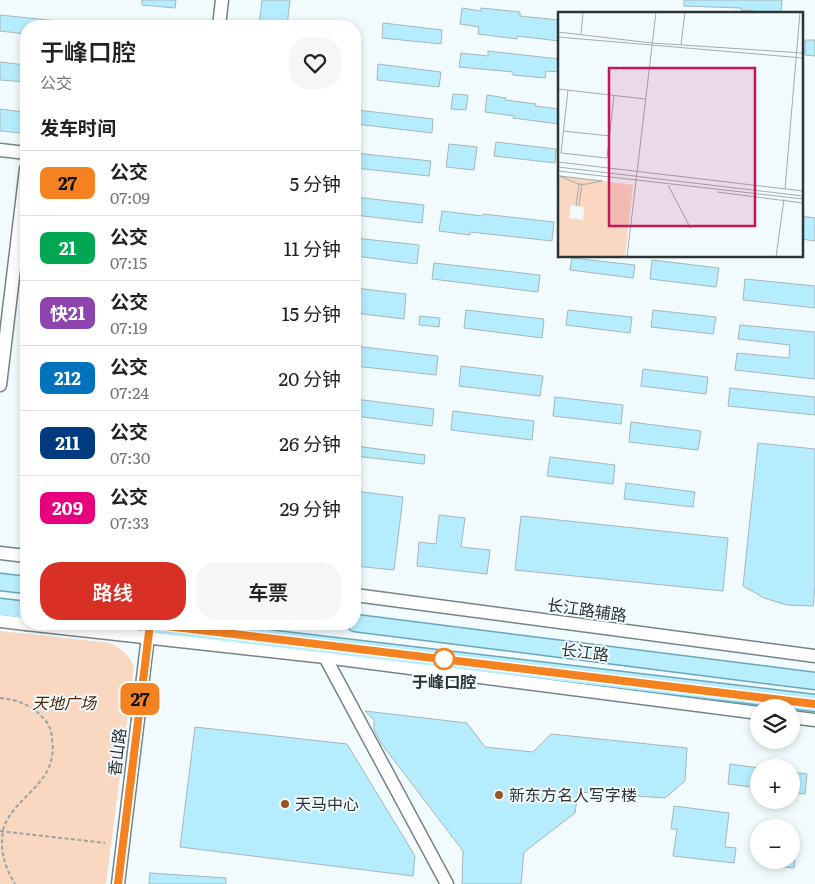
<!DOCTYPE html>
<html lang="zh">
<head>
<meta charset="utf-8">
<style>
  :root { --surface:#fff; --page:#f6f6f6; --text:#222; --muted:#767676; --line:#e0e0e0; --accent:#d93025 }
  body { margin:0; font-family:Literata,"Noto Sans SC",serif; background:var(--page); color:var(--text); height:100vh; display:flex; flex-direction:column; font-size:19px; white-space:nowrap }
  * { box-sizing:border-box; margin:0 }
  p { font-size:16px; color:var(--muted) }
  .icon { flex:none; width:28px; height:28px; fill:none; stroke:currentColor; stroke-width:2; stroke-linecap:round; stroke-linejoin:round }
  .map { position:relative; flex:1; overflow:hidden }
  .drawer { position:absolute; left:20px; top:20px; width:341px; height:610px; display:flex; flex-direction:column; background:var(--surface); border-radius:20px; box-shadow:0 2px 8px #0003 }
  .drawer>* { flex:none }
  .badge { padding:0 10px; border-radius:8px; font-size:18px; line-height:32px }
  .controls { position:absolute; left:750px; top:699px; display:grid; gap:10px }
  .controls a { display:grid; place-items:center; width:50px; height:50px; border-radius:50%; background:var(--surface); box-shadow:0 2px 8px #0003; font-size:25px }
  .map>.badge { position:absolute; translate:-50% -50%; box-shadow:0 0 0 2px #fff }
  h2 { padding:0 20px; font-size:19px; line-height:45px }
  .round { display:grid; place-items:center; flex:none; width:52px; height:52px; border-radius:20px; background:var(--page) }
  .summary { display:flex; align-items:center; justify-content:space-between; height:85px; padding:0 20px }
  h1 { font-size:24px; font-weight:600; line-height:38px }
  .cta { display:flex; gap:10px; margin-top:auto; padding:10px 20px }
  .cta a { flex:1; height:58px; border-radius:20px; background:var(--accent); color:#fff; font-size:20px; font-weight:600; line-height:58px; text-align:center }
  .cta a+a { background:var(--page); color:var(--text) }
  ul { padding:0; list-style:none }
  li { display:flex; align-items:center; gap:15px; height:65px; padding:0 20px; border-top:1px solid var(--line) }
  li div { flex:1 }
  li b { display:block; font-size:19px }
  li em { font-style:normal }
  li .badge { min-width:55px; font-weight:700; text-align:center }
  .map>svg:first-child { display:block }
  .green { fill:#fad7c0 }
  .building { fill:#b6edfe; stroke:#a6b6ba }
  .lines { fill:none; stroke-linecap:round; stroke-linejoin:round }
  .minor-casing { stroke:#758488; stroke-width:15 }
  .major-casing { stroke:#69a6b8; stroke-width:19 }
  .path { stroke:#9aa3a5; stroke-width:2; stroke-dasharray:4 2.5; stroke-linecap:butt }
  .minor { stroke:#fff; stroke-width:12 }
  .major { stroke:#b8eefe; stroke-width:16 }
  .line-casing { stroke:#fff; stroke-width:11 }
  .line { stroke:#f58220; stroke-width:8 }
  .stop-dot { fill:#fff; stroke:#f58220; stroke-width:2.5 }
  .poi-dot { fill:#975523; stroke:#f1fbfe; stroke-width:2 }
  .labels { text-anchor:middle; stroke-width:4; stroke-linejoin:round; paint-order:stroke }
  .street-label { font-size:16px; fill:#2e3436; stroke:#f1fbfe }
  .stop-label { font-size:16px; font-weight:bold; fill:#2e3436; stroke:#f1fbfe }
  .park-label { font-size:16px; font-style:italic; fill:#542500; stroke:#f1fbfe }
  .poi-label { font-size:16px; fill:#2e3436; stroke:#f1fbfe; text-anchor:start }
  .inset-road { fill:none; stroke:#a3abae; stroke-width:1 }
  .view { fill:#c2185b; fill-opacity:0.15; stroke:#c2185b; stroke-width:2.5 }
  .inset-edge { fill:none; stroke:#2e3436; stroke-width:2.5 }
</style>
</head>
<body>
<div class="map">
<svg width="815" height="884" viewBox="0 0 815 884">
  <rect width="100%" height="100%" fill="#f1fbfe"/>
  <path class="green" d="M0 631 111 643C122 650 129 654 134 667L106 884H0Z"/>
  <g class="building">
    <polygon points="142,0 176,0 175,8 142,5"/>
    <polygon points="262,0 290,0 287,26 259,26"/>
    <polygon points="684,0 782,0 781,14 741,10 741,8 684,6"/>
    <polygon points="462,8 481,11 481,8 520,12 520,16 559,20 559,41 517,36 517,39 478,34 479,27 460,24"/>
    <polygon points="0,15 58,21 58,26 26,26 26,34 0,31"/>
    <polygon points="383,23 442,30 441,44 382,38"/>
    <polygon points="805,40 815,40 815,56 805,55"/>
    <polygon points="488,51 559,59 559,72 546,71 545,78 513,75 513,72 459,67 461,53 488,56"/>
    <polygon points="0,62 26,65 26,82 0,80"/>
    <polygon points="378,64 441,72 439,87 377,80"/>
    <polygon points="453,94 468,95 466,110 451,109"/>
    <polygon points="487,95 506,98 505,100 536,104 535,106 559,109 559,124 513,118 514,116 485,112"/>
    <polygon points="0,109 23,112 21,133 0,131"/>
    <polygon points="358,110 433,119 432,133 356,124"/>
    <polygon points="496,142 556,149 555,163 494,156"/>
    <polygon points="449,144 477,147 474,170 446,167"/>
    <polygon points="355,153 431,161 429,176 355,168"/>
    <polygon points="355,197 424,205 422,223 355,215"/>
    <polygon points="442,211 482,216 483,214 554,222 552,241 470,232 470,235 439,231"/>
    <polygon points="801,216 815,218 815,241 801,239"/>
    <polygon points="355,238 419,245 417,264 355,256"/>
    <polygon points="572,258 635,265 633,278 570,270"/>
    <polygon points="652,260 719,268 716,287 650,279"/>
    <polygon points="434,263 540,275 538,292 432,279"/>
    <polygon points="745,279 815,286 815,308 743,300"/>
    <polygon points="355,288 406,294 404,319 355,313"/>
    <polygon points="466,310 544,319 542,338 464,328"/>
    <polygon points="568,310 632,317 630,333 566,325"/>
    <polygon points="653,310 716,317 713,334 651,327"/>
    <polygon points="420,316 440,318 439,327 419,325"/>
    <polygon points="740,325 815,332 815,379 735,370 737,353 789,358 790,345 738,339"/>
    <polygon points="355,346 438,356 436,375 355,366"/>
    <polygon points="461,366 543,376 540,396 459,386"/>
    <polygon points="643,369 708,377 706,394 641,386"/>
    <polygon points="730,388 815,397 815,415 728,406"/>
    <polygon points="555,397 623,405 621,424 553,416"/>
    <polygon points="355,399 434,409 432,426 355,416"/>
    <polygon points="453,411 534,421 532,440 451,430"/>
    <polygon points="631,422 701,431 698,450 629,442"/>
    <polygon points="758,443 815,449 815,586 813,606 787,605 764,598 743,586"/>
    <polygon points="355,446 425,455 424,464 355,456"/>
    <polygon points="550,457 615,465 613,484 547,476"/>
    <polygon points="626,483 695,492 693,507 624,499"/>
    <polygon points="355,491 403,497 394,570 355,566"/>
    <polygon points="439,515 465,518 461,547 490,550 487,574 417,566 419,542 436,544"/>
    <polygon points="521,516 728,538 723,591 515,570"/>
    <polygon points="365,711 467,723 485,747 533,752 551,734 687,748 685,781 665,798 578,792 575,813 524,852 521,884 462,884 463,851 381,743 374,730 374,720"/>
    <polygon points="195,727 347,744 415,856 413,876 180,847"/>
    <polygon points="730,764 759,768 759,788 728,784"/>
    <polygon points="791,772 807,774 805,794 791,792"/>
    <polygon points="674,806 729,813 725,847 736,848 734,863 673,856 677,829 671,829"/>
    <polygon points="767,860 795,860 794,868 766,865"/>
    <polygon points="150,873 226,878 226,884 149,884"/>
  </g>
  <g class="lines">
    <defs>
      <g id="minor">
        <polyline points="219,26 222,0"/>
        <polyline points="0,150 26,153"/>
        <polyline points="0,385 26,169"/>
        <polyline points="0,553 26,556"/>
        <polyline points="355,595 815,656"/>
        <polyline points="0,621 26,624"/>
        <polyline points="26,624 325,657 759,713"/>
        <polyline points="325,657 447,884"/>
        <polyline points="791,717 815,720"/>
        <polyline points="118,884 149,628"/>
      </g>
      <g id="major">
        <polyline points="0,582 26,585"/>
        <polyline points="0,607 26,610"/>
        <polyline points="355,623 815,681"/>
        <polyline points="149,624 815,703"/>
      </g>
    </defs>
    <use href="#minor" class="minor-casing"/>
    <use href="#major" class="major-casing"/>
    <g class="path">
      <path d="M0 698C17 699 33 706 44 719 50 725 51 730 52 739 59 785 13 795 3 830 0 852 4 865 15 884"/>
      <polyline points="0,831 105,843"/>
    </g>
    <use href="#minor" class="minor"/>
    <use href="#major" class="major"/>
  </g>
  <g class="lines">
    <defs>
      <polyline id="line" points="118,884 150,624 815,704"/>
    </defs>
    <use href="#line" class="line-casing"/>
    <use href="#line" class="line"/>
  </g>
  <circle class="stop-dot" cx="444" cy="659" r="10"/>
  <g class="poi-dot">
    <circle cx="499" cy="795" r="5"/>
    <circle cx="285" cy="804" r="5"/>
  </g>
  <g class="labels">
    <g class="street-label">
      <text transform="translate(587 610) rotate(8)" y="6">长江路辅路</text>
      <text transform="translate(585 652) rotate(7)" y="6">长江路</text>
      <text transform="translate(117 752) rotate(-83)" y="6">香山路</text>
    </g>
    <g class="stop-label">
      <text x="444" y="688">于峰口腔</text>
    </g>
    <g class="park-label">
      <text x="64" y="709">天地广场</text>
    </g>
    <g class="poi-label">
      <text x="509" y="801">新东方名人写字楼</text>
      <text x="295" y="810">天马中心</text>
    </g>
  </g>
  <g transform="translate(558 12)">
    <rect width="245" height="245" fill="#f1fbfe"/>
    <path d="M0 163 75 173 67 245H0ZM13 193 26 195 25 208 11 206Z" fill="#fad7c0" fill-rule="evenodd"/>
    <path class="inset-road" d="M0 20 94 31 245 41M23 22 25 0M0 25 245 46M123 33 127 0M0 77 87 87M10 78 3 141 49 146 56 83M5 119 52 124M0 150 245 179M0 155 245 184M0 159 245 187M1 164 44 169 23 173ZM110 173 133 217M227 177 242 0M159 180 245 191M18 194 21 171M21 194 24 171M69 245 98 0M218 245 226 187"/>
    <path class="view" d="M51 56H197V214H51Z"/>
    <rect width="245" height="245" class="inset-edge"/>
  </g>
</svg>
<div class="controls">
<a><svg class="icon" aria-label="layers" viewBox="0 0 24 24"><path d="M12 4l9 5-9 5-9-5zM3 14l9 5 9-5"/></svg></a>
<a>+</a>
<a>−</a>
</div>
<b class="badge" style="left:140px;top:699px;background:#f58220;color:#111">27</b>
<section class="drawer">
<div class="summary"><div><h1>于峰口腔</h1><p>公交</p></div><a class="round"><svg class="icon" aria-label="heart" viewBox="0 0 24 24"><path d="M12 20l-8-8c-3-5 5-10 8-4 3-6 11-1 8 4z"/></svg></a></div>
<h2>发车时间</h2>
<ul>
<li><span class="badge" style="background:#f58220;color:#111">27</span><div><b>公交</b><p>07:09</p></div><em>5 分钟</em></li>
<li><span class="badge" style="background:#00a651;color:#fff">21</span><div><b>公交</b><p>07:15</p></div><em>11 分钟</em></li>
<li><span class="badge" style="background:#8e44ad;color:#fff">快21</span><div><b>公交</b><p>07:19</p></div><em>15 分钟</em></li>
<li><span class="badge" style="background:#0072bc;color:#fff">212</span><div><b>公交</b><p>07:24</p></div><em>20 分钟</em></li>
<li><span class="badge" style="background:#003b80;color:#fff">211</span><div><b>公交</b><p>07:30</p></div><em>26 分钟</em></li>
<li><span class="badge" style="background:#e6007e;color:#fff">209</span><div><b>公交</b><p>07:33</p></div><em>29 分钟</em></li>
</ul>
<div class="cta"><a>路线</a><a>车票</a></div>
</section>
</div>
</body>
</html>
